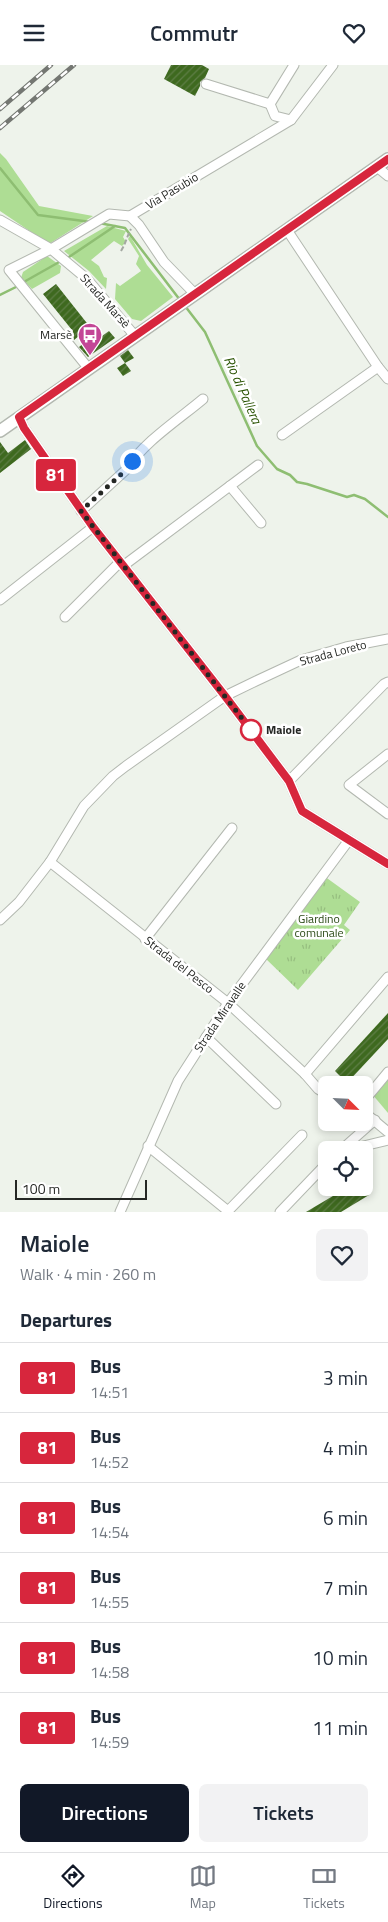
<!DOCTYPE html>
<html lang="en">
<head>
<meta charset="utf-8">
<style>
  :root { --surface:#fff; --page:#f2f2f3; --text:#1f2937; --muted:#747a83; --line:#e0e1e3; --accent:#111827 }
  body { margin:0; font-family:"Titillium Web",sans-serif; background:var(--page); color:var(--text); height:100vh; display:flex; flex-direction:column; font-size:19px; white-space:nowrap }
  * { box-sizing:border-box; margin:0 }
  p { font-size:16px; color:var(--muted) }
  .icon { flex:none; width:28px; height:28px; fill:none; stroke:currentColor; stroke-width:2; stroke-linecap:round; stroke-linejoin:round }
  .map { position:relative; height:1147px; overflow:hidden }
  .details { display:flex; flex-direction:column; background:var(--surface); flex:1 }
  .details>* { flex:none }
  .badge { padding:0 10px; border-radius:4px; font-size:18px; line-height:32px }
  .needle { width:32px; rotate:114deg }
  .controls { position:absolute; left:318px; top:1011px; display:grid; gap:10px }
  .controls a { display:grid; place-items:center; width:55px; height:55px; border-radius:8px; background:var(--surface); box-shadow:0 2px 8px #0003; font-size:25px }
  .scale { position:absolute; left:15px; bottom:12px; width:132px; box-sizing:border-box; padding-left:5px; border:2px solid #252724; border-top:0; font-size:14px; line-height:18px; white-space:nowrap; color:#252724; -webkit-text-stroke:4px #fff; paint-order:stroke }
  .you { position:absolute; width:25px; height:25px; margin:-12px; border:4px solid #fff; border-radius:50%; background:#1a73e8; box-shadow:0 0 0 8px #1a73e833 }
  .map>.badge { position:absolute; translate:-50% -50%; box-shadow:0 0 0 2px #fff }
  h2 { padding:0 20px; font-size:19px; line-height:45px }
  .round { display:grid; place-items:center; flex:none; width:52px; height:52px; border-radius:8px; background:var(--page) }
  .overview { display:flex; align-items:center; justify-content:space-between; height:85px; padding:0 20px }
  h1 { font-size:24px; font-weight:600; line-height:38px }
  .primary-button { display:flex; gap:10px; margin-top:auto; padding:10px 20px }
  .primary-button a { flex:1; height:58px; border-radius:8px; background:var(--accent); color:#fff; font-size:20px; font-weight:600; line-height:58px; text-align:center }
  .primary-button a+a { background:var(--page); color:var(--text) }
  ul { padding:0; list-style:none }
  li { display:flex; align-items:center; gap:15px; height:70px; padding:0 20px; border-top:1px solid var(--line) }
  li div { flex:1 }
  li b { display:block; font-size:19px }
  li em { font-style:normal }
  li .badge { min-width:55px; font-weight:700; text-align:center }
  header { display:flex; justify-content:space-between; align-items:center; height:65px; padding:0 20px; background:var(--surface); font-size:22px; font-weight:600 }
  .tabs { display:flex; justify-content:space-around; align-items:center; height:70px; border-top:1px solid var(--line); background:var(--surface); font-size:14px; color:var(--muted) }
  .tabs a { display:grid; justify-items:center; gap:2px }
  .tabs .active { color:var(--accent) }
  .map>svg:first-child { display:block }
  .grass { fill:#aedd94 }
  .park { fill:url(#park-tufts) }
  .lines { fill:none; stroke-linecap:round; stroke-linejoin:round }
  .stream { stroke:#8ebe72; stroke-width:2.5 }
  .building { fill:url(#building-hatch) }
  .minor-casing { stroke:#b3b8b0; stroke-width:11 }
  .major-casing { stroke:#b3b8b0; stroke-width:14 }
  .path { stroke:#a4a8a2; stroke-width:2; stroke-dasharray:5 2.5; stroke-linecap:butt }
  .minor { stroke:#fff; stroke-width:9 }
  .major { stroke:#fff; stroke-width:11 }
  .rail-casing { stroke:#747772; stroke-width:4.5 }
  .rail { stroke:#fff; stroke-width:2.5; stroke-dasharray:8; stroke-linecap:butt }
  .line-casing { stroke:#fff; stroke-width:11 }
  .line { stroke:#d7263d; stroke-width:8 }
  .walk { stroke:#252724; stroke-width:5; stroke-dasharray:0 9 }
  .stop-dot { fill:#fff; stroke:#d7263d; stroke-width:2.5 }
  .labels { text-anchor:middle; stroke-width:5; stroke-linejoin:round; paint-order:stroke }
  .street-label { font-size:12px; fill:#252724; stroke:#fff }
  .poi-label { font-size:12px; fill:#252724; stroke:#fff; text-anchor:end }
  .stop-label { font-size:12px; font-weight:bold; fill:#252724; stroke:#fff; text-anchor:start }
  .park-label { font-size:12px; fill:#2a4915; stroke:#fff }
  .water-label { font-size:14px; font-style:italic; fill:#285200; stroke:#fff }
</style>
</head>
<body>
<header><svg class="icon" aria-label="menu" viewBox="0 0 24 24"><path d="M4 6h16M4 12h16M4 18h16"/></svg>Commutr<svg class="icon" aria-label="heart" viewBox="0 0 24 24"><path d="M12 20l-8-8c-3-5 5-10 8-4 3-6 11-1 8 4z"/></svg></header>
<div class="map">
<svg width="388" height="1147" viewBox="0 0 388 1147">
  <defs>
    <pattern id="park-tufts" width="24" height="20" patternUnits="userSpaceOnUse" patternTransform="scale(1.25)"><rect width="24" height="20" fill="#aedd94"/><path d="M3 7l-1-3M5 7V3M7 7l1-3M15 17l-1-3M17 17v-4M19 17l1-3" fill="none" stroke="#96be7f"/></pattern>
    <pattern id="building-hatch" width="6" height="6" patternUnits="userSpaceOnUse" patternTransform="scale(1.25)"><rect width="6" height="6" fill="#3e691f"/><path d="M-1 1l2-2M0 6l6-6M5 7l2-2" fill="none" stroke="#5e7e46"/></pattern>
  </defs>
  <rect width="100%" height="100%" fill="#eef3eb"/>
  <g class="grass">
    <polygon points="0,88 6,94 39,141 93,151 49,179 0,146"/>
    <polygon points="107,161 126,166 123,172 126,177 122,181 114,176 91,195 99,201 104,212 107,213 106,224 89,206 64,186"/>
    <polygon points="130,171 147,200 173,232 141,256 132,254 115,234 116,218 120,221 141,206 136,199 139,191 128,174"/>
    <polygon points="47,191 61,201 60,208 32,224 21,213 23,207"/>
    <polygon points="388,1011 388,1048 372,1029"/>
  </g>
  <polygon class="park" points="324,811 360,837 344,860 350,865 298,925 264,892"/>
  <g class="lines">
    <g class="stream">
      <polyline points="0,103 38,150 91,157"/>
      <polyline points="99,158 125,163 180,235"/>
      <polyline points="66,194 115,161"/>
      <polyline points="22,218 61,196"/>
      <polyline points="0,230 18,221"/>
      <polyline points="185,241 205,267 257,381 277,404 290,410 297,417 307,419 347,432 354,430 365,434 388,452"/>
    </g>
  </g>
  <g class="building">
    <polygon points="171,0 202,0 209,4 205,13 200,17 200,21 195,31 164,14"/>
    <polygon points="56,219 90,262 74,275 68,267 72,265 43,229"/>
    <polygon points="109,266 115,273 88,292 79,282 84,278 87,282"/>
    <polygon points="128,285 134,293 125,298 131,306 123,311 117,303 125,298 120,291"/>
    <polygon points="25,375 31,384 0,408 0,377 8,388"/>
    <polygon points="388,948 388,974 347,1018 335,1006"/>
    <polygon points="348,1122 365,1122 369,1130 341,1147 306,1147"/>
  </g>
  <g class="lines">
    <defs>
      <g id="minor">
        <polyline points="206,19 270,39"/>
        <polyline points="291,55 275,51 270,39 294,0"/>
        <polyline points="377,102 388,111"/>
        <polyline points="130,151 139,160 164,197 195,229"/>
        <polyline points="0,155 51,184 87,214 135,271"/>
        <polyline points="287,165 378,302 388,314"/>
        <polyline points="89,304 9,205 51,184 109,149 130,151 291,55 333,0"/>
        <polyline points="19,352 24,363 93,462 225,631 289,716 302,746 388,799"/>
        <polyline points="282,370 378,302"/>
        <polyline points="230,421 261,458"/>
        <path d="M81 446 128 403C141 379 182 352 203 334"/>
        <polyline points="123,501 258,400"/>
        <polyline points="0,535 93,462"/>
        <polyline points="65,552 120,497"/>
        <polyline points="388,689 349,720 388,749"/>
        <polyline points="289,716 384,619 388,617"/>
        <polyline points="50,797 228,938 305,1009 318,1024 326,1029"/>
        <polyline points="0,855 19,837 50,797 84,741 113,711 126,701 225,631 256,616 301,595 346,582 388,574"/>
        <polyline points="145,874 232,763"/>
        <polyline points="206,972 276,1039"/>
        <polyline points="305,1009 388,912"/>
        <polyline points="364,1036 388,1007"/>
        <polyline points="364,1047 388,1067"/>
        <polyline points="148,1081 228,1146 302,1070"/>
        <polyline points="341,1085 375,1055"/>
        <polyline points="347,1085 388,1075"/>
        <polyline points="120,1147 178,1016 228,938 349,775"/>
        <polyline points="280,1147 326,1099"/>
      </g>
      <polyline id="major" points="0,366 388,94"/>
    </defs>
    <use href="#minor" class="minor-casing"/>
    <use href="#major" class="major-casing"/>
    <path class="path" d="M121 186C126 178 127 171 131 164"/>
    <use href="#minor" class="minor"/>
    <use href="#major" class="major"/>
    <defs>
      <g id="rail">
        <polyline points="0,44 51,0"/>
        <polyline points="0,63 74,0"/>
      </g>
    </defs>
    <use href="#rail" class="rail-casing"/>
    <use href="#rail" class="rail"/>
  </g>
  <g class="lines">
    <defs>
      <polyline id="line" points="388,94 19,352 24,363 93,462 225,631 289,716 302,746 388,799"/>
    </defs>
    <use href="#line" class="line-casing"/>
    <use href="#line" class="line"/>
    <polyline class="walk" points="132,396 128,403 81,446 251,665"/>
  </g>
  <defs>
    <symbol id="bus-pin" viewBox="-11 -11 22 30"><path d="M0 17L-7.5 6A9.5 9.5 0 1 1 7.5 6Z" fill="#c34696" stroke="#fff"/><path d="M-5-6H5V4H4V6H2V4H-2V6H-4V4H-5ZM-3.5-4V0h7V-4ZM-3.5 1.2v1.5H-2V1.2ZM2 1.2v1.5H3.5V1.2Z" fill="#fff"/></symbol>
  </defs>
  <g fill-rule="evenodd">
    <use href="#bus-pin" x="76" y="256" width="28" height="38"/>
  </g>
  <circle class="stop-dot" cx="251" cy="665" r="10"/>
  <g class="labels">
    <g class="street-label">
      <text transform="translate(172 126) rotate(-31)" y="4">Via Pasubio</text>
      <text transform="translate(105 236) rotate(48)" y="4">Strada Marsè</text>
      <text transform="translate(333 588) rotate(-15)" y="4">Strada Loreto</text>
      <text transform="translate(179 900) rotate(38)" y="4">Strada del Pesco</text>
      <text transform="translate(220 952) rotate(-56)" y="4">Strada Miravalle</text>
    </g>
    <g class="poi-label">
      <text x="72" y="274">Marsè</text>
    </g>
    <g class="stop-label">
      <text x="266" y="669">Maiole</text>
    </g>
    <g class="park-label">
      <text x="319" y="858">Giardino<tspan x="319" dy="14">comunale</tspan></text>
    </g>
    <g class="water-label">
      <text transform="translate(243 325) rotate(66)" y="5">Rio di Pallera</text>
    </g>
  </g>
</svg>
<div class="controls">
<a><svg class="needle" viewBox="-14 -14 28 28"><path d="M0-13l5 13h-10z" fill="#e53935"/><path d="M0 13l5-13h-10z" fill="#747a83"/></svg></a>
<a><svg class="icon" aria-label="locate" viewBox="0 0 24 24"><circle cx="12" cy="12" r="6"/><path d="M12 2v4M12 18v4M2 12h4M18 12h4"/></svg></a>
</div>
<div class="scale">100 m</div>
<div class="you" style="left:132px;top:396px"></div>
<b class="badge" style="left:56px;top:410px;background:#d7263d;color:#fff">81</b>
</div>
<section class="details">
<div class="overview"><div><h1>Maiole</h1><p>Walk · 4 min · 260 m</p></div><a class="round"><svg class="icon" aria-label="heart" viewBox="0 0 24 24"><path d="M12 20l-8-8c-3-5 5-10 8-4 3-6 11-1 8 4z"/></svg></a></div>
<h2>Departures</h2>
<ul>
<li><span class="badge" style="background:#d7263d;color:#fff">81</span><div><b>Bus</b><p>14:51</p></div><em>3 min</em></li>
<li><span class="badge" style="background:#d7263d;color:#fff">81</span><div><b>Bus</b><p>14:52</p></div><em>4 min</em></li>
<li><span class="badge" style="background:#d7263d;color:#fff">81</span><div><b>Bus</b><p>14:54</p></div><em>6 min</em></li>
<li><span class="badge" style="background:#d7263d;color:#fff">81</span><div><b>Bus</b><p>14:55</p></div><em>7 min</em></li>
<li><span class="badge" style="background:#d7263d;color:#fff">81</span><div><b>Bus</b><p>14:58</p></div><em>10 min</em></li>
<li><span class="badge" style="background:#d7263d;color:#fff">81</span><div><b>Bus</b><p>14:59</p></div><em>11 min</em></li>
</ul>
<div class="primary-button"><a>Directions</a><a>Tickets</a></div>
</section>
<nav class="tabs">
<a class="active"><svg class="icon" aria-label="directions" viewBox="0 0 24 24"><path d="M12 3l9 9-9 9-9-9zM9 14v-3h6M13 9l2 2-2 2"/></svg>Directions</a>
<a><svg class="icon" aria-label="map" viewBox="0 0 24 24"><path d="M3 6l6-2 6 2 6-2v14l-6 2-6-2-6 2zM9 4v14M15 6v14"/></svg>Map</a>
<a><svg class="icon" aria-label="tickets" viewBox="0 0 24 24"><path d="M3 7h18v10H3zM15 7v10"/></svg>Tickets</a>
</nav>
</body>
</html>
